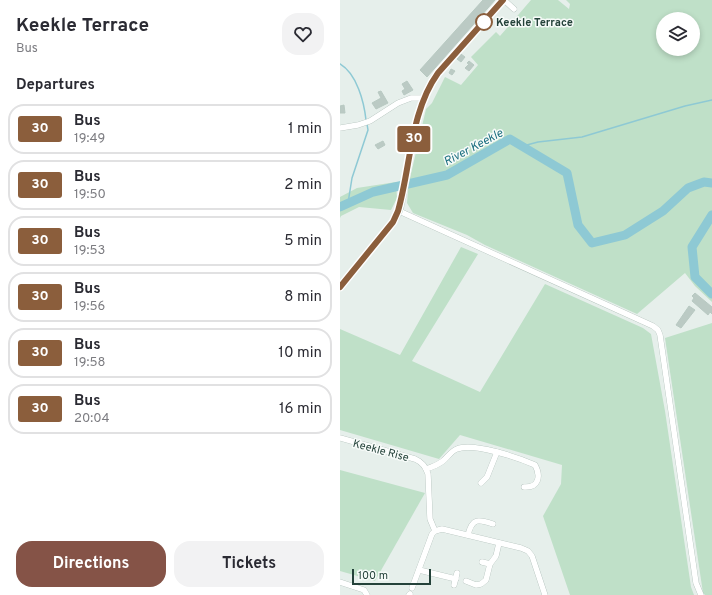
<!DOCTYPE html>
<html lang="en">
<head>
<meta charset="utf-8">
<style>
  :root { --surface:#fff; --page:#f2f2f3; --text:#2b2b33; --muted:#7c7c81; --line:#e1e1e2; --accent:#855347 }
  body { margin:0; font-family:Overpass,sans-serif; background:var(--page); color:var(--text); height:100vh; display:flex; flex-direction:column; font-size:15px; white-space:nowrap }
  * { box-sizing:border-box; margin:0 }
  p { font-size:13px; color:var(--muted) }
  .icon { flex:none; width:22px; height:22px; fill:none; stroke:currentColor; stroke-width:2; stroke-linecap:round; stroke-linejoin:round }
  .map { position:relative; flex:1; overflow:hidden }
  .side { display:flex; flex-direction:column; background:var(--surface); width:340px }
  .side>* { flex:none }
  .badge { padding:0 8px; border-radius:3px; font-size:14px; line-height:26px }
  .tools { position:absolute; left:316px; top:12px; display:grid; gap:8px }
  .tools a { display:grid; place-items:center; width:44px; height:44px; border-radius:50%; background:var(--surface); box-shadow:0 2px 6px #0003; font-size:20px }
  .scale { position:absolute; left:12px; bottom:10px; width:79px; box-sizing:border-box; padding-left:4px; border:2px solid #24423a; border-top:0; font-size:11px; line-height:14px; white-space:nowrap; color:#24423a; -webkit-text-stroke:3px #f7fbf9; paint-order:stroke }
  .map>.badge { position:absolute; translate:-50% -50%; box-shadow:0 0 0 2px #fff }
  h2 { padding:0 16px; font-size:15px; line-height:36px }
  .round { display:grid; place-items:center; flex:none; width:42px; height:42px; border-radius:16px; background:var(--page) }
  .headline { display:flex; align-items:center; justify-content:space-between; height:68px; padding:0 16px }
  h1 { font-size:19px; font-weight:700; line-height:30px }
  .button { display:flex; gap:8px; margin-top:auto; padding:8px 16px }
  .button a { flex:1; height:46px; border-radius:16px; background:var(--accent); color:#fff; font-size:16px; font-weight:700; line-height:46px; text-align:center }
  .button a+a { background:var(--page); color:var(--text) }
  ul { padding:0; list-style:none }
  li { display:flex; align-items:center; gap:12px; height:50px; margin:0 8px 6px; padding:0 8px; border:2px solid var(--line); border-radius:16px }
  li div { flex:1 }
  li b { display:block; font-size:15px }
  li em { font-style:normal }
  li .badge { min-width:44px; font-weight:700; text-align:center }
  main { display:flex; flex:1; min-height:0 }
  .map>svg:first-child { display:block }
  .green { fill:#bfe0c8; fill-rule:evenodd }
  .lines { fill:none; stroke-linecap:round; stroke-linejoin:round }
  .stream { stroke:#8ec9d4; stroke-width:1.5 }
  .river { stroke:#8ec9d4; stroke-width:9 }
  .building { fill:#bbcac4; stroke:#b8c9c2 }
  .minor-casing { stroke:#a8b8b2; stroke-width:6 }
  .major-casing { stroke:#c2cac8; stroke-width:8 }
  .minor { stroke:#fff; stroke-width:5.5 }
  .major { stroke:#6aa596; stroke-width:7 }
  .line-casing { stroke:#fff; stroke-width:9 }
  .line { stroke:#8b5e3c; stroke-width:6 }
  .stop-dot { fill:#fff; stroke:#8b5e3c; stroke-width:2 }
  .labels { text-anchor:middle; stroke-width:3; stroke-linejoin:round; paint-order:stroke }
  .stop-label { font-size:11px; font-weight:bold; fill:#24423a; stroke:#f7fbf9; text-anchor:start }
  .street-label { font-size:11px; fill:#24423a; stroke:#f7fbf9 }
  .water-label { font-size:12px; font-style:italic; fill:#1c6f80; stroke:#f7fbf9 }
</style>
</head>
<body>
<main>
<section class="side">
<div class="headline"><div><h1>Keekle Terrace</h1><p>Bus</p></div><a class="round"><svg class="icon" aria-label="heart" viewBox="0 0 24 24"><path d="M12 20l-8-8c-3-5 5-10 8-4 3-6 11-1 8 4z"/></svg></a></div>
<h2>Departures</h2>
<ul>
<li><span class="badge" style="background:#8b5e3c;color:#fff">30</span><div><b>Bus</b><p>19:49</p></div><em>1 min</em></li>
<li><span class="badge" style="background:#8b5e3c;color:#fff">30</span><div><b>Bus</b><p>19:50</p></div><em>2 min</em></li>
<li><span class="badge" style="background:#8b5e3c;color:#fff">30</span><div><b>Bus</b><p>19:53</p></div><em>5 min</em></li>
<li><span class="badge" style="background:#8b5e3c;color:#fff">30</span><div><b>Bus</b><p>19:56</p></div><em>8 min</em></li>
<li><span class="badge" style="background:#8b5e3c;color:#fff">30</span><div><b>Bus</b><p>19:58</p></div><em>10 min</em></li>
<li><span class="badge" style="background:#8b5e3c;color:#fff">30</span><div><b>Bus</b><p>20:04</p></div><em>16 min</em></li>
</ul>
<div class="button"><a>Directions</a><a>Tickets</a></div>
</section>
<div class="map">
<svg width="372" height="595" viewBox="0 0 372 595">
  <rect width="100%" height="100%" fill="#e6efeb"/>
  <g class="green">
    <path d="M191 0H218L229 9 230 4 226 0H372V302L355 286 345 273 297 314 145 245 127 235 73 213 67 203 69 179 70 178 86 109 92 103 105 77 121 85 138 65 131 57 156 32 160 36ZM323 19H353V49H323Z"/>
    <polygon points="56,182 57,198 51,210 19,207 1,216 0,218 0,197 17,188"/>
    <polygon points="121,247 138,254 72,361 140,392 205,284 303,328 311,334 325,411 351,587 354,595 230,595 203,516 221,484 222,465 120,435 99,459 0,430 0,329 60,355"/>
    <polygon points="372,323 372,595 365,595 363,593 325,338"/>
    <polygon points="0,470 85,493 35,581 0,571"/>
  </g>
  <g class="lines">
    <g class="stream">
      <path d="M0 64C17 74 24 102 26 120"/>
      <polyline points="183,146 198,142 242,137 345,106 372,100"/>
      <polyline points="8,203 12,178 28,130 27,124"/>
    </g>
    <g class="river">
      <polyline points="0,207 33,192 107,175 170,139 227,173 238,225 252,243 285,235 323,211 348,188 364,182 372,183"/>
      <polyline points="372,215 352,247 355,277 372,294"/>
    </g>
  </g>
  <g class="building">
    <polygon points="143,0 155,0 87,77 80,70"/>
    <polygon points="121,54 125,57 121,62 117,59"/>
    <polygon points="129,61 134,65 129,71 125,68 129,64 127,63"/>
    <polygon points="111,69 115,71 112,75 109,73"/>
    <polygon points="67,81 73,90 64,95 62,91 65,89 62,84"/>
    <polygon points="41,91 48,103 36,109 32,103 41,98 38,92"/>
    <polygon points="4,105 5,113 0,113 0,106"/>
    <polygon points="43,141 45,145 38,149 35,145"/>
    <polygon points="355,293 372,307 372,314 370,312 368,315 352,301 354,298 352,296"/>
    <polygon points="349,306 355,310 341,328 336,325"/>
  </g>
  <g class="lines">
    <defs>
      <g id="minor">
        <polyline points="164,0 174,9"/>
        <polyline points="0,128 18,125 30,121 58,103 71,98 83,98"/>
        <polyline points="59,211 313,326 318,330 320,335 356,583 361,595"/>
        <path d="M0 438 75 459C82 462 86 467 88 474L90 519 95 531"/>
        <path d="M86 469C92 467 98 465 103 461 108 457 111 451 117 449 133 442 179 458 195 465 201 476 199 488 184 487"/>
        <polyline points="141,483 147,477 157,452"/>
        <path d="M128 535C132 518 138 519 153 524"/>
        <polyline points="142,562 150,564"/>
        <polyline points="79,570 116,579"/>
        <polyline points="126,581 136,585 141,584 146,580 150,564 156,556 159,543"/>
        <polyline points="0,582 24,590 27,595"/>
        <polyline points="114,585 117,573"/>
        <polyline points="72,588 92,534 95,531 102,529 181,548 188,551 192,556 205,595"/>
        <polyline points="69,595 70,594"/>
      </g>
      <path id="major" d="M0 287 53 222 59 211C71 166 70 112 98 73L163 0"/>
    </defs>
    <use href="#minor" class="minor-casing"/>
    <use href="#major" class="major-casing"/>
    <use href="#minor" class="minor"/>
    <use href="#major" class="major"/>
  </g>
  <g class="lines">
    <defs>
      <path id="line" d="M0 287 53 222 58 211C71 166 70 112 98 73L163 0"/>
    </defs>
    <use href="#line" class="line-casing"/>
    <use href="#line" class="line"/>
  </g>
  <circle class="stop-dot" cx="144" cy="22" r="8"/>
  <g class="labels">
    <g class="stop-label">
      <text x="156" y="26">Keekle Terrace</text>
    </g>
    <g class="street-label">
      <text transform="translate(41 450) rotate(15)" y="4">Keekle Rise</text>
    </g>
    <g class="water-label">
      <text transform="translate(133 147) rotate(-28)" y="4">River Keekle</text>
    </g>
  </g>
</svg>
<div class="tools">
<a><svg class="icon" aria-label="layers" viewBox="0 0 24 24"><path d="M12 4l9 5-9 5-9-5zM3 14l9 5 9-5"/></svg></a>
</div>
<div class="scale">100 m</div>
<b class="badge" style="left:74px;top:139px;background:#8b5e3c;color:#fff">30</b>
</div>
</main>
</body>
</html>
